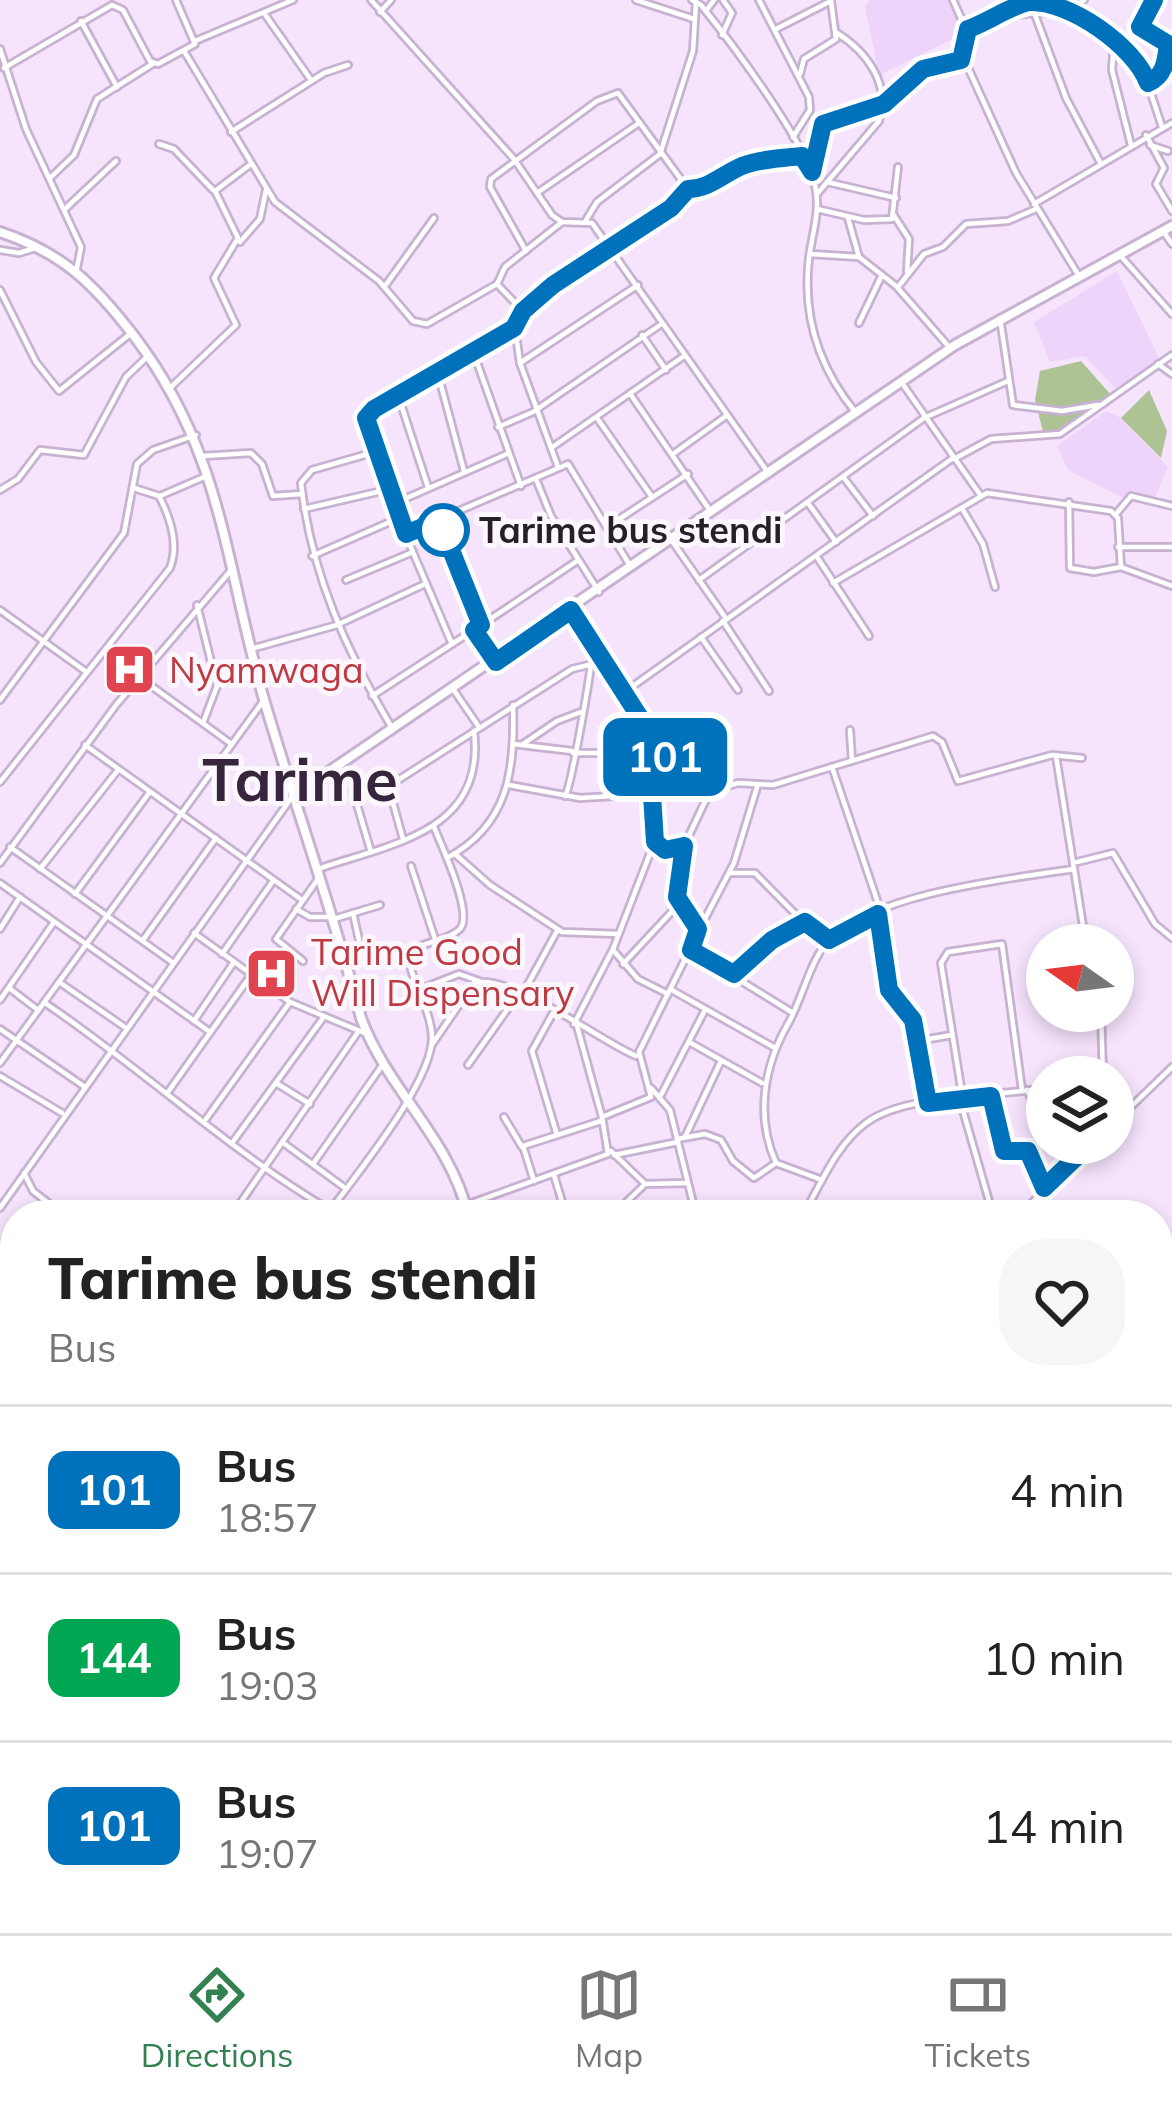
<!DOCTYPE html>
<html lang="en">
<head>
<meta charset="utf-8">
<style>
  :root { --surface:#fff; --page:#f6f6f6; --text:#222; --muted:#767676; --line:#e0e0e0; --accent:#338150 }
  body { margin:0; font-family:Mulish,sans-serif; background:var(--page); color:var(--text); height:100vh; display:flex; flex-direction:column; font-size:45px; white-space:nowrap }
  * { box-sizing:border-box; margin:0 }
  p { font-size:39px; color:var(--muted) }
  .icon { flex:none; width:66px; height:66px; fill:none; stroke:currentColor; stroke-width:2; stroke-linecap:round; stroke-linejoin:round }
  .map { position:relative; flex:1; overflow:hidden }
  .drawer { position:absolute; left:0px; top:1200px; width:1173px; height:735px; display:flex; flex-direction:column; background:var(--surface); border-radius:48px 48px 0 0; box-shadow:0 6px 18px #0003 }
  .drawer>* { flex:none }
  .badge { padding:0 24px; border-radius:18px; font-size:42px; line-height:78px }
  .needle { width:78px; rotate:284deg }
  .buttons { position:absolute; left:1026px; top:924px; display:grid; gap:24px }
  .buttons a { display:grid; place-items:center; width:108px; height:108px; border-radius:50%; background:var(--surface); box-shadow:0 6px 18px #0003; font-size:60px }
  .map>.badge { position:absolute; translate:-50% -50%; box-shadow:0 0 0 6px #fff }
  .round { display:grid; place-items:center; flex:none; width:126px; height:126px; border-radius:48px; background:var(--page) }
  .overview { display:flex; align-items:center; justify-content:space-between; height:204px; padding:0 48px }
  h1 { font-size:57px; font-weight:800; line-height:90px }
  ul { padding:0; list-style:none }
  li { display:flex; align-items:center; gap:36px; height:168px; padding:0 48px; border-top:3px solid var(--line) }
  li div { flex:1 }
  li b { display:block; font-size:45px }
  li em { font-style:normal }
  li .badge { min-width:132px; font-weight:700; text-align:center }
  .dock { display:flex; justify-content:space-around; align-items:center; height:168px; border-top:3px solid var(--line); background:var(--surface); font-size:33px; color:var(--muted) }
  .dock a { display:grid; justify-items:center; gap:6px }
  .dock .on { color:var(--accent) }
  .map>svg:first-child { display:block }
  .built { fill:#eed4fa }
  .green { fill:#adc393 }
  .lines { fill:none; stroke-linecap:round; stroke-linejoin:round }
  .street-casing { stroke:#c7b2d1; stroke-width:10 }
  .secondary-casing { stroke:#c7b2d1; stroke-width:14 }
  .highway-casing { stroke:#964833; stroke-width:18 }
  .street { stroke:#fff; stroke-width:4.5 }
  .secondary { stroke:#fff; stroke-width:8 }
  .highway { stroke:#d15f38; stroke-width:12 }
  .line-casing { stroke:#fff; stroke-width:27 }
  .line { stroke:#0072bc; stroke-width:18 }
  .stop-dot { fill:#fff; stroke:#0072bc; stroke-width:6 }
  .labels { text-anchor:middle; stroke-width:10; stroke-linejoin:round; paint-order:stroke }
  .stop-label { font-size:36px; font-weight:bold; fill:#271e2a; stroke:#fbf7fd; text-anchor:start }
  .health-label { font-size:36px; fill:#be3a42; stroke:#fbf7fd; text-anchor:start }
  .town-label { font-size:60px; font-weight:bold; fill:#36253d; stroke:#fbf7fd }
</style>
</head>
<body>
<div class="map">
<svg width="1172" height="1933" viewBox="0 0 1172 1933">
  <rect width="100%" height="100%" fill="#f6e4fd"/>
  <g class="built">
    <polygon points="870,0 952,0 964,21 957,37 879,75 865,7"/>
    <polygon points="1117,271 1160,360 1115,388 1085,356 1050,362 1034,322"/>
    <polygon points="1106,411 1121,418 1168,467 1156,496 1121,497 1068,470 1057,446"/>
  </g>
  <g class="green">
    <polygon points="1081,361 1111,395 1069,427 1044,436 1035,400 1040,371"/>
    <polygon points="1149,390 1167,431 1161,458 1121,418"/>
  </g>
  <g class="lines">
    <defs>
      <g id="street">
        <polyline points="371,0 514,159 552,215 562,222 592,223 769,474"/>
        <polyline points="636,0 694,19"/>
        <path d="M692 0 701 5C730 41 807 143 815 185 821 210 812 234 809 258 802 317 819 368 856 413"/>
        <polyline points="759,0 809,97 810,110 793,137"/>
        <polyline points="953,0 969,36 961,60"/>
        <polyline points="1031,4 1066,98 1101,164"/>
        <polyline points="1070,9 1084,0"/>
        <polyline points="706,11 714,0"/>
        <polyline points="380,12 391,0"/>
        <polyline points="264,13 311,80"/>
        <polyline points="81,21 117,87"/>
        <polyline points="776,29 829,2"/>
        <path d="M968 29C1025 10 1066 0 1114 42L1112 70 1131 145"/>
        <polyline points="722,35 732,13 723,0"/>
        <polyline points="195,41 293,0"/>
        <polyline points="1114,42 1144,72 1162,127"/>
        <polyline points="0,49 26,129 81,247 77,268"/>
        <polyline points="184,51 275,202 379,281 413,321 427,324 497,284 522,310"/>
        <polyline points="4,68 112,5 123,10 150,61 158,64 195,44 176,0"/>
        <polyline points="800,74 804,59 836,39 831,1"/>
        <polyline points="1148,83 1161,75 1168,47 1140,27 1154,0"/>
        <path d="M884 102C910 84 929 55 965 61L1016 173 1079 276"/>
        <polyline points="231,132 324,73 348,65"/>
        <polyline points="1146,135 1164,168 1156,184 1172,211"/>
        <polyline points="159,144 174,149 213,190"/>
        <polyline points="1150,145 1168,151"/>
        <polyline points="812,172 823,124 884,104"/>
        <polyline points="50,178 74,155 97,99 154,63"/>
        <polyline points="827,182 896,198"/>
        <polyline points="688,189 704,187 744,165 802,156"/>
        <polyline points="537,193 639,123"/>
        <path d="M817 194 879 121C891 84 867 52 837 33"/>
        <polyline points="1034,204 1172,123"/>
        <polyline points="817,209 864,220 892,219 898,167"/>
        <polyline points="64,210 116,161"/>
        <polyline points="893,214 909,239 907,272"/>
        <polyline points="848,218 859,257"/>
        <polyline points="586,220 597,202 660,154 693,51 696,2"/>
        <polyline points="1163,231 1172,244"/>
        <polyline points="240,242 260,219 266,190"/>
        <polyline points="0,250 19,253 35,248"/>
        <polyline points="526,251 490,187 491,179 597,101 618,93 688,189 671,209 553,285 523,311 515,328 520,363 558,467"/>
        <polyline points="810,254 859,257 896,286 950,348"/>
        <polyline points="1119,254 1172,314"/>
        <polyline points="498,282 505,267 562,222"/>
        <polyline points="385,286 434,218"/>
        <polyline points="898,287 924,254 943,247 966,224 1008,221 1036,209"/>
        <polyline points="0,290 36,362 59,391 130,334"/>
        <polyline points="1000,318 1013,405 1062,411 1098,405"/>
        <polyline points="859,323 882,275"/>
        <polyline points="642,335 666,370"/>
        <polyline points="473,351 521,486"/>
        <polyline points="520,363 638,285"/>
        <polyline points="1158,364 1172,374"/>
        <polyline points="438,374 464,471"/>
        <polyline points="902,383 981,496"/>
        <polyline points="171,387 236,325 214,278 238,238 215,191 251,164"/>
        <polyline points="398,395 428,487"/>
        <polyline points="631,395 709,509"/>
        <polyline points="597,418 652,497"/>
        <polyline points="498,427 533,412 660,325"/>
        <polyline points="551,448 684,356"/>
        <path d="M375 452 312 470 301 483C311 574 346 650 392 728"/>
        <polyline points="673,454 726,416"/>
        <polyline points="203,456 251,453 262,464 273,496 302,494"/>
        <polyline points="954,459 991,439 1060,434 1172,355"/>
        <polyline points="844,478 873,516"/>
        <polyline points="536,479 551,516 599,592"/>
        <polyline points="0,490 18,479 40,450 84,455 126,377 148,356"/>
        <polyline points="160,496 204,477"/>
        <polyline points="1069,502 1070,568 1094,572 1121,567"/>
        <polyline points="808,503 836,542"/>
        <polyline points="393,504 507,454"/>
        <polyline points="304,509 386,490"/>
        <polyline points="963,510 983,544 995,587"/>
        <polyline points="1116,514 1131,496 1172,506"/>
        <polyline points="439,520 481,625"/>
        <polyline points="607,527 688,474"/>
        <polyline points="407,533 568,464 629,564"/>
        <polyline points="672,541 725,617"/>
        <polyline points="1118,547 1172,547"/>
        <polyline points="312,556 399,518"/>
        <polyline points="817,557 869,636"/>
        <polyline points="346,580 413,552"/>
        <polyline points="699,580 924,418 1008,381"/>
        <polyline points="833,583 987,493 1111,511 1118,518 1121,567 1172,586"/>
        <polyline points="197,605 217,686 203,723"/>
        <polyline points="0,610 85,671"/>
        <polyline points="723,621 769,691"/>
        <polyline points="474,630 577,561"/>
        <polyline points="701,637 738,690"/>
        <polyline points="251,649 337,625 425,584"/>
        <polyline points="495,660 474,630 452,644 389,496 366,418 373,408 515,328"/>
        <polyline points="139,677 230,743"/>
        <polyline points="453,689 479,727"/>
        <polyline points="626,691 953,458"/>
        <polyline points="372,696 452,644"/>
        <polyline points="0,700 124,533 137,464 153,450 196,435"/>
        <polyline points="850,730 852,761"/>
        <polyline points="513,744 572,751"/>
        <polyline points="523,744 557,721 581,712"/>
        <polyline points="85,745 302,900"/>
        <polyline points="573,753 602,753 645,725"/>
        <polyline points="832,767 881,912"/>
        <path d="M0 782 170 568C179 545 170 517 159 496L134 488"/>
        <polyline points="509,785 580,798 613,796 658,773"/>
        <polyline points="353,791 371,852"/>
        <path d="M565 796C571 788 589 682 591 664"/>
        <polyline points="403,839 390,792 395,782 572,669 601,662"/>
        <polyline points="684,846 710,791 738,783 773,785 933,736 942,742 958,781 1052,755 1082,758"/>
        <polyline points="10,847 172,962"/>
        <polyline points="455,854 490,885 562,932 618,934"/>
        <path d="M447 858C509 825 515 770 513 705"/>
        <polyline points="1077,862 1113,853 1155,924 1172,938"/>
        <polyline points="0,863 116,705 232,569"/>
        <polyline points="411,866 435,939"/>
        <polyline points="40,869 118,770"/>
        <path d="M318 869C393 843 486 832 474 731"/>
        <polyline points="1074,869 1086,945"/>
        <polyline points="731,873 755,873 815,934 829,940"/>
        <polyline points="0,883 210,1032"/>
        <polyline points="75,894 149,793"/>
        <polyline points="296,909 310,917 329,917"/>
        <polyline points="353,913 359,940"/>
        <polyline points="879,917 889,990 913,1020 928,1104"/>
        <polyline points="334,919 380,905"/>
        <polyline points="0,929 20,897"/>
        <polyline points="698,932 734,863 758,784"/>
        <polyline points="194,933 290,1002 367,1034"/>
        <polyline points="143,940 216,838"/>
        <polyline points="613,950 638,979 668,994"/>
        <polyline points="691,950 793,1013"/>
        <polyline points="222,954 273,881"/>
        <polyline points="303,961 276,939 320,876"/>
        <polyline points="623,964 678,905"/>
        <polyline points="734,973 772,941 805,923"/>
        <polyline points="59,982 126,1028"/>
        <polyline points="9,988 38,1010"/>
        <polyline points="670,989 775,1048"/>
        <polyline points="418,990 459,974 479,981"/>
        <polyline points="522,995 557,931"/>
        <polyline points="0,1000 54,922"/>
        <path d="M45 1003C143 1069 229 1151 330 1210"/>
        <polyline points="1101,1011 1103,1077"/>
        <polyline points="553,1013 532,1051 557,1135"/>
        <polyline points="194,1021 234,962"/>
        <polyline points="574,1024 613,949 654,843"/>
        <polyline points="577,1026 602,1117"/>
        <polyline points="0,1029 85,1087"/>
        <polyline points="917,1041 952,1035"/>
        <polyline points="689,1042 762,1083"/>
        <path d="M431 1046 474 983C512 973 598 1040 636 1056"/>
        <polyline points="0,1063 264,700"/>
        <polyline points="468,1065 519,993"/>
        <polyline points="0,1076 62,1113"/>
        <polyline points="276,1083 310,1104"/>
        <polyline points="651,1088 670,1110 696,1215"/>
        <polyline points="1027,1090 1047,1133"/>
        <polyline points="168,1092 251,975"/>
        <polyline points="661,1095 705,1010"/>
        <polyline points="991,1096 1004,1151 1028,1151 1044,1188"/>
        <polyline points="960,1100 993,1215"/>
        <polyline points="963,1100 941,963 948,952 1002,944 1022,1090"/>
        <polyline points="504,1117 522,1147"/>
        <polyline points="206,1119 290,1002"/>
        <polyline points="1113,1124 1172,1067"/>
        <polyline points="685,1137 721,1061"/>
        <polyline points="677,1139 705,1134 721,1140 733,1161 754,1178 776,1163"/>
        <polyline points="282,1142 345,1188"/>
        <polyline points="232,1143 323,1018"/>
        <polyline points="1054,1143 1069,1161"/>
        <polyline points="611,1151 645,1184 687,1183"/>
        <polyline points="614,1155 678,1142"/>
        <polyline points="313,1164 381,1067"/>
        <polyline points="24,1173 33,1191 64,1215"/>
        <polyline points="554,1175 566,1215"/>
        <path d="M822 1180 776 1163C755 1116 764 1065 789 1022 802 999 811 958 829 940 878 892 1009 879 1074 869L1056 756"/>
        <polyline points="534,1181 523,1146 601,1121"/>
        <polyline points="466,1205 608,1154 602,1117 651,1097 639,1052 698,933 677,901 684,846 665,850 655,842 652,795 665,757 571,610"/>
        <polyline points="239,1206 252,1215"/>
        <polyline points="333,1206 348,1215"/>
        <polyline points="1027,1207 1049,1215"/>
        <polyline points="0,1208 292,797"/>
        <polyline points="232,1215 358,1032"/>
        <path d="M327 1215C354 1177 433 1082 432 1037 431 1009 411 983 408 955 422 940 447 942 460 929 474 913 441 845 434 827"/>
        <polyline points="613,1215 643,1186"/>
        <path d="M803 1215C821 1184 836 1145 866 1123 904 1094 999 1096 1047 1088"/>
        <polyline points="1020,1215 1091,1143"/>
        <polyline points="1158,1244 1172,1248"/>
        <polyline points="0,1279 15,1289"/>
        <polyline points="1158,1305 1172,1286"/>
        <polyline points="1158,1343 1172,1352"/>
        <polyline points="0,1349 15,1330"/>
        <polyline points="1158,1422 1167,1406"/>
        <polyline points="0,1448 15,1459"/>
        <polyline points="0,1506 15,1478"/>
        <polyline points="1158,1508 1172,1519"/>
        <polyline points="0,1528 15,1530"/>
        <polyline points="1158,1670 1172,1629"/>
        <polyline points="0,1762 15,1754"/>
        <polyline points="1158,1881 1172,1876"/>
        <polyline points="0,1886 15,1902"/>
        <polyline points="1158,1907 1171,1933"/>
        <polyline points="34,1920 54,1932"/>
        <polyline points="180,1920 194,1933"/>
        <polyline points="278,1920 293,1933"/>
        <polyline points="300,1920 305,1933"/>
        <polyline points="456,1920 457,1933"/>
        <polyline points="733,1920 735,1933"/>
        <polyline points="762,1920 825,1933"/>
        <polyline points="229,1933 230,1932"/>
        <polyline points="1109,1933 1109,1920"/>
      </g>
      <g id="secondary">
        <path d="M0 232C63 253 94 284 134 336 224 454 225 567 265 703 296 808 333 912 361 1018 388 1091 450 1138 468 1215"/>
        <polyline points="293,796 955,345 1172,226"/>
        <polyline points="665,1920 669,1933"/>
      </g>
      <g id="highway">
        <polyline points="0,1872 15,1887"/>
        <polyline points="50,1920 60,1933"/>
      </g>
    </defs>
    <use href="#street" class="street-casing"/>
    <use href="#secondary" class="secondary-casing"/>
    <use href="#highway" class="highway-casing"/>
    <use href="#street" class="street"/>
    <use href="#secondary" class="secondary"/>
    <use href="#highway" class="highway"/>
  </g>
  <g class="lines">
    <defs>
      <path id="line" d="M1091 1143 1044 1188 1028 1151H1004L991 1096 928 1103 913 1020 889 990 878 914 829 940 805 922 772 940 734 974 691 950 698 929 677 897 684 846 665 850 655 842 652 795 664 755 571 610 496 662 474 630 481 625 439 520 406 534 366 418 374 409 514 328 523 311 553 285 671 208 688 189C709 189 723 174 742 166 760 159 783 158 802 156L812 172 823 124 884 104 923 69 961 60 968 29C988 22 1008 7 1029 2 1070 0 1135 47 1148 83 1165 76 1166 60 1168 44L1140 27 1154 0"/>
    </defs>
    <use href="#line" class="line-casing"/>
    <use href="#line" class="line"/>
  </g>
  <defs>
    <symbol id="hospital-square" viewBox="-11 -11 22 22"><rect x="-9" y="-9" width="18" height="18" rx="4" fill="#e0444e" stroke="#fbf7fd"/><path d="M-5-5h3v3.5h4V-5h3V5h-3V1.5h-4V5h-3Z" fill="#fff"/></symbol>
  </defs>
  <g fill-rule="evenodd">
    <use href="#hospital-square" x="100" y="640" width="59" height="59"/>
    <use href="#hospital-square" x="242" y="944" width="59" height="59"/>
  </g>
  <circle class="stop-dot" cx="443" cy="530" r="24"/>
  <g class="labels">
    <g class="stop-label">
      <text x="479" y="543">Tarime bus stendi</text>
    </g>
    <g class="health-label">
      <text x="169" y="683">Nyamwaga</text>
      <text x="311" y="965">Tarime Good<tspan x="311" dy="41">Will Dispensary</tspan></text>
    </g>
    <g class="town-label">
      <text x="300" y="801">Tarime</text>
    </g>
  </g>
</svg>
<div class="buttons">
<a><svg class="needle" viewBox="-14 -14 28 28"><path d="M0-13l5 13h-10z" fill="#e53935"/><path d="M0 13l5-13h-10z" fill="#767676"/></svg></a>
<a><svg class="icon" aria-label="layers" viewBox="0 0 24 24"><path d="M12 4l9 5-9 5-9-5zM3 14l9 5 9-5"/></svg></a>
</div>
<b class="badge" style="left:665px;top:757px;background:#0072bc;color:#fff">101</b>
<section class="drawer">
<div class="overview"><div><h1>Tarime bus stendi</h1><p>Bus</p></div><a class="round"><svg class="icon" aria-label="heart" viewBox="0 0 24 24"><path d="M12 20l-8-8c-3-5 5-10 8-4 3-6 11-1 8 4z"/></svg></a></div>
<ul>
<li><span class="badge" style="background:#0072bc;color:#fff">101</span><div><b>Bus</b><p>18:57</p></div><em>4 min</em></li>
<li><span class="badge" style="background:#00a651;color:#fff">144</span><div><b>Bus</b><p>19:03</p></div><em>10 min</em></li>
<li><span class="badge" style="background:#0072bc;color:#fff">101</span><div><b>Bus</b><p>19:07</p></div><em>14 min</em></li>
</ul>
</section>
</div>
<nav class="dock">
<a class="on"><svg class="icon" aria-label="directions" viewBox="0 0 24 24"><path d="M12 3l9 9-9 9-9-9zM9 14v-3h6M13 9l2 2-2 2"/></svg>Directions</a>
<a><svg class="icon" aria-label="map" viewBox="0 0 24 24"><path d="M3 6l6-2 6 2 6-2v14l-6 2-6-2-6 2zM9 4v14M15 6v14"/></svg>Map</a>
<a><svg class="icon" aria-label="tickets" viewBox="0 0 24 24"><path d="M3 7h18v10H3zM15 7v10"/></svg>Tickets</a>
</nav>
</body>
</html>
